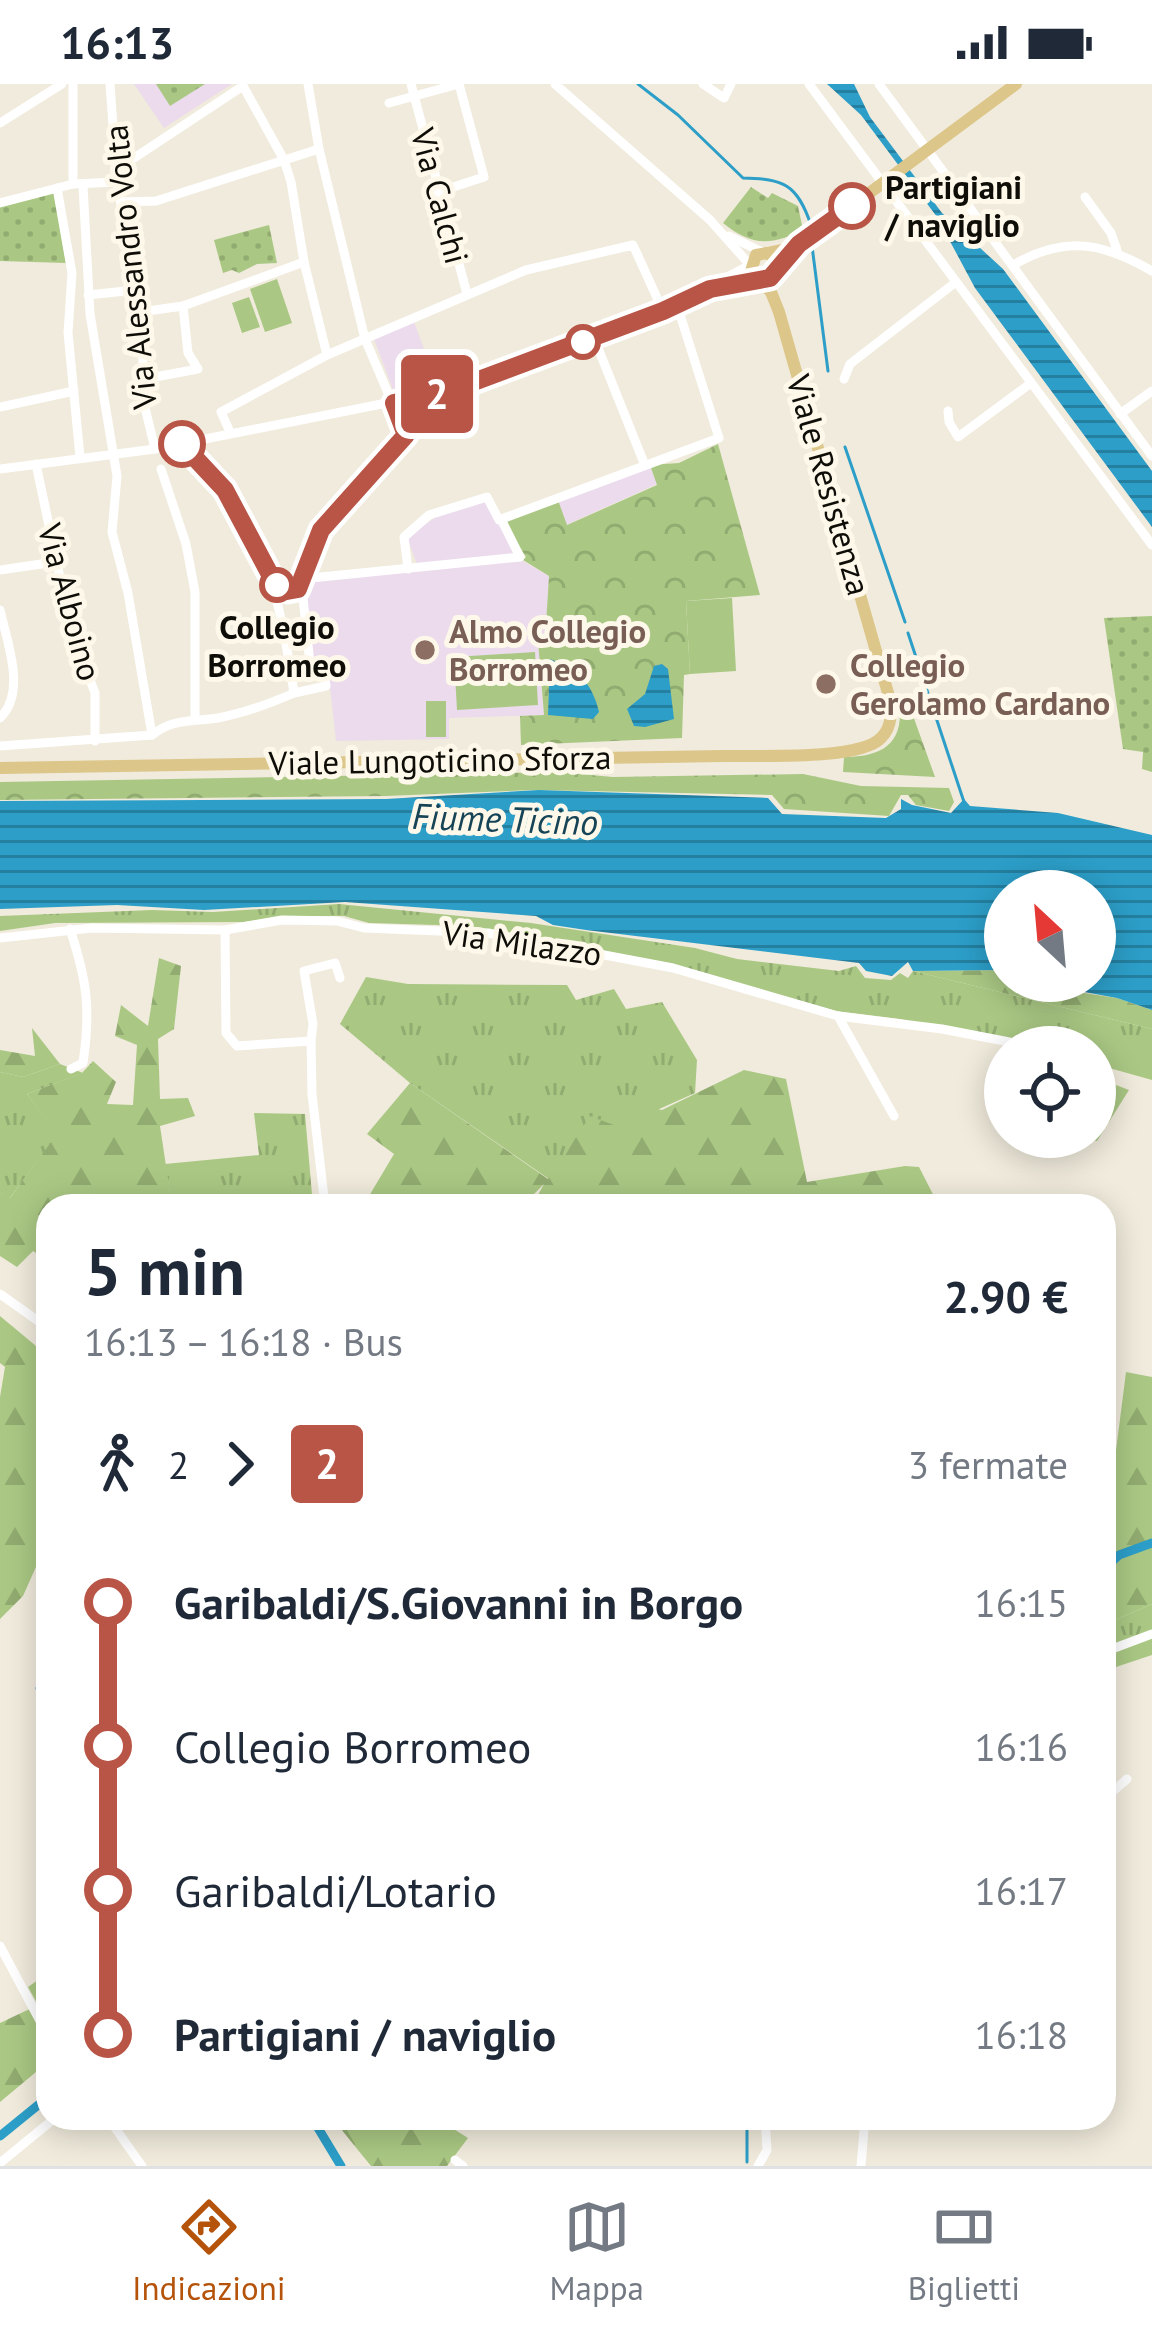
<!DOCTYPE html>
<html lang="it">
<head>
<meta charset="utf-8">
<style>
  :root { --surface:#fff; --page:#f2f2f3; --text:#1f2937; --muted:#747a83; --line:#e0e1e3; --accent:#b45309 }
  body { margin:0; font-family:"PT Sans",sans-serif; background:var(--page); color:var(--text); height:100vh; display:flex; flex-direction:column; font-size:45px; white-space:nowrap }
  * { box-sizing:border-box; margin:0 }
  p { font-size:39px; color:var(--muted) }
  .icon { flex:none; width:66px; height:66px; fill:none; stroke:currentColor; stroke-width:2; stroke-linecap:round; stroke-linejoin:round }
  .map { position:relative; flex:1; overflow:hidden }
  .panel { position:absolute; left:36px; top:1110px; width:1080px; height:936px; display:flex; flex-direction:column; background:var(--surface); border-radius:36px; box-shadow:0 6px 30px #0003 }
  .panel>* { flex:none }
  .badge { padding:0 24px; border-radius:9px; font-size:42px; line-height:78px }
  .needle { width:78px; rotate:334deg }
  .buttons { position:absolute; left:984px; top:786px; display:grid; gap:24px }
  .buttons a { display:grid; place-items:center; width:132px; height:132px; border-radius:50%; background:var(--surface); box-shadow:0 6px 30px #0003; font-size:60px }
  .map>.badge { position:absolute; translate:-50% -50%; box-shadow:0 0 0 6px #fff }
  .legs { display:flex; align-items:center; gap:18px; height:132px; padding:0 48px; font-size:39px }
  .legs p { margin-inline-start:auto }
  .overview { display:flex; align-items:center; justify-content:space-between; height:204px; padding:0 48px }
  h1 { font-size:66px; font-weight:700; line-height:90px }
  ul { padding:0 48px; list-style:none }
  li { display:flex; align-items:center; gap:42px; height:144px; font-size:45px }
  li i { display:grid; place-items:center; width:18px; height:100%; margin:0 15px; background:currentColor }
  li i::after { content:''; width:30px; height:30px; margin:-15px; border:9px solid; border-radius:50%; background:var(--surface) }
  li p { margin-inline-start:auto }
  li:first-child i { background:linear-gradient(#0000 50%,currentColor 0) }
  li:last-child i { background:linear-gradient(currentColor 50%,#0000 0) }
  .status { display:flex; justify-content:space-between; align-items:center; height:84px; padding:0 60px; background:var(--surface); direction:ltr }
  .status svg { height:33px; fill:currentColor }
  .dock { display:flex; justify-content:space-around; align-items:center; height:168px; border-top:3px solid var(--line); background:var(--surface); font-size:33px; color:var(--muted) }
  .dock a { display:grid; justify-items:center; gap:6px }
  .dock .selected { color:var(--accent) }
  .map>svg:first-child { display:block }
  .education { fill:#ebdbed }
  .grass { fill:url(#grass-tufts) }
  .forest { fill:url(#forest-firs) }
  .park { fill:url(#park-crowns) }
  .garden { fill:url(#garden-dots) }
  .pitch { fill:#aac884 }
  .water { fill:url(#water-rules) }
  .lines { fill:none; stroke-linecap:round; stroke-linejoin:round }
  .stream { stroke:#2c9ec8; stroke-width:3 }
  .canal { stroke:#2c9ec8; stroke-width:9 }
  .minor { stroke:#fff; stroke-width:9 }
  .major { stroke:#dcc689; stroke-width:12 }
  .line-1-casing { stroke:#fff; stroke-width:27 }
  .line-1 { stroke:#b85546; stroke-width:18 }
  .stop-1-dot { fill:#fff; stroke:#b85546; stroke-width:6 }
  .education-dot { fill:#8d6e63; stroke:#fdf8ea; stroke-width:4.5 }
  .labels { text-anchor:middle; stroke-width:10; stroke-linejoin:round; paint-order:stroke }
  .stop-label { font-size:33px; font-weight:bold; fill:#0f0d08; stroke:#fdf8ea; text-anchor:start }
  .street-label { font-size:33px; fill:#0f0d08; stroke:#fdf8ea }
  .education-label { font-size:33px; font-weight:bold; fill:#785e54; stroke:#fdf8ea; text-anchor:start }
  .water-label { font-size:36px; font-style:italic; fill:#164456; stroke:#fdf8ea }
</style>
</head>
<body>
<div class="status"><b>16:13</b><svg viewBox="0 0 49 12"><path d="M0 12V9h3v3zM5 12V6h3v6zM10 12V3h3v9zM15 12V0h3v12zM26 1h20v11H26zM47 4h2v5h-2z"/></svg></div>
<div class="map">
<svg width="1152" height="2082" viewBox="0 0 1152 2082">
  <defs>
    <pattern id="grass-tufts" width="24" height="20" patternUnits="userSpaceOnUse" patternTransform="scale(3)"><rect width="24" height="20" fill="#aac884"/><path d="M3 7l-1-3M5 7V3M7 7l1-3M15 17l-1-3M17 17v-4M19 17l1-3" fill="none" stroke="#91ab70"/></pattern>
    <pattern id="forest-firs" width="22" height="20" patternUnits="userSpaceOnUse" patternTransform="scale(3)"><rect width="22" height="20" fill="#aac884"/><path d="M5 1l3.5 6h-7zM16 11l3.5 6h-7z" fill="#91ab70"/></pattern>
    <pattern id="park-crowns" width="20" height="18" patternUnits="userSpaceOnUse" patternTransform="scale(3)"><rect width="20" height="18" fill="#aac884"/><path d="M2 6a3 3 0 1 1 6 0M12 15a3 3 0 1 1 6 0" fill="none" stroke="#91ab70"/></pattern>
    <pattern id="garden-dots" width="8" height="8" patternUnits="userSpaceOnUse" patternTransform="scale(3)"><rect width="8" height="8" fill="#aac884"/><path d="M2 2h.1M6 6h.1" fill="none" stroke="#91ab70" stroke-width="1.8" stroke-linecap="round"/></pattern>
    <pattern id="water-rules" width="6" height="5" patternUnits="userSpaceOnUse" patternTransform="scale(3)"><rect width="6" height="5" fill="#2c9ec8"/><path d="M0 2.5h6" fill="none" stroke="#247fa0"/></pattern>
  </defs>
  <rect width="100%" height="100%" fill="#f0ebdc"/>
  <g class="education">
    <polygon points="134,0 232,0 164,44"/>
    <polygon points="414,238 437,300 395,311 374,255"/>
    <polygon points="650,381 657,400 566,441 558,416"/>
    <polygon points="487,415 517,470 417,480 408,456 412,449 450,424"/>
    <polygon points="521,476 549,492 545,557 538,558 544,631 449,634 449,655 336,657 327,576 312,577 304,498"/>
  </g>
  <g class="grass">
    <polygon points="339,820 531,839 695,864 737,875 839,887 856,882 865,894 891,896 900,889 908,894 913,887 1152,945 1152,996 1095,980 1095,963 1030,963 900,935 836,927 663,878 470,842 369,839 344,832 284,832 243,838 55,839 0,847 0,832 152,826 213,828"/>
    <polygon points="366,893 408,900 567,901 576,916 614,905 626,925 662,918 697,976 695,1009 619,1043 549,1095 410,999 340,940"/>
    <polygon points="60,980 83,989 27,1010 58,1050 9,1115 0,1109 0,988 23,993"/>
    <polygon points="254,1029 305,1030 313,1122 172,1122 165,1080 259,1071"/>
    <polygon points="1152,1520 1152,1571 1104,1587 1104,1541"/>
  </g>
  <g class="forest">
    <polygon points="159,874 181,882 174,945 158,955 160,1015 188,1014 195,1032 160,1042 172,1122 48,1122 48,1177 33,1167 17,1183 0,1172 0,1109 10,1114 57,1050 27,1010 82,989 93,977 116,998 107,1020 133,1021 137,961 115,952 121,921 148,942"/>
    <polygon points="1005,886 1005,897 1117,914 1152,926 1152,945 913,887"/>
    <polygon points="32,944 60,980 23,993 0,988 0,966 35,972"/>
    <path d="M744 986 786 995 807 1098 905 1082 919 1083 939 1122H532L544 1100 522 1122H458L456 1111C429 1123 394 1131 369 1112L394 1070 367 1050 410 999 548 1095 590 1032 619 1043 641 1021 662 1026Z"/>
    <polygon points="1095,993 1129,1006 1097,1057 1081,1053 1095,1053 1109,1027 1095,1018"/>
    <polygon points="0,1232 48,1272 48,1456 23,1512 0,1535 0,1313 5,1283 0,1279"/>
    <polygon points="1126,1288 1152,1293 1152,1520 1104,1541 1104,1390 1113,1390"/>
    <polygon points="48,1889 48,1978 0,2018 0,1939 38,1921 28,1903"/>
    <polygon points="332,2034 436,2034 468,2054 447,2082 371,2082"/>
  </g>
  <g class="park">
    <polygon points="718,360 760,511 686,517 690,590 684,591 682,654 521,661 520,632 544,631 538,557 545,556 549,492 523,476 526,473 503,437 558,416 567,441 657,401 650,381 679,379"/>
    <path d="M911 626 935 693 843 688 844 673C874 673 900 665 900 630Z"/>
    <polygon points="558,688 613,693 803,690 861,702 949,704 954,718 949,727 916,721 908,711 901,711 889,732 784,725 772,711 534,706 386,712 0,716 0,698"/>
  </g>
  <g class="garden">
    <polygon points="156,0 205,0 170,22"/>
    <path d="M751 103 768 114 772 109 798 122 803 146C771 162 751 162 723 139Z"/>
    <polygon points="54,109 66,179 0,177 0,123"/>
    <polygon points="269,141 277,179 257,180 239,189 232,186 223,189 214,156"/>
    <polygon points="1152,532 1152,688 1142,685 1143,668 1123,665 1104,534"/>
  </g>
  <g class="pitch">
    <polygon points="277,195 292,239 265,248 250,205"/>
    <polygon points="249,213 260,243 242,249 232,219"/>
    <polygon points="732,514 736,587 690,590 686,517"/>
    <polygon points="535,568 538,621 457,626 454,573"/>
    <rect x="426" y="617" width="20" height="36"/>
  </g>
  <g class="water">
    <polygon points="827,0 854,0 870,33 942,129 1003,185 1152,387 1152,443 975,204 937,133 861,31"/>
    <path d="M550 575C578 585 592 599 599 628L593 635 548 631Z"/>
    <polygon points="662,580 668,585 674,635 645,643 634,642 627,625 645,610 654,582"/>
    <polygon points="539,706 768,714 782,730 886,734 901,725 901,715 912,721 951,729 964,715 970,722 1058,729 1152,751 1152,926 1117,914 1024,897 1095,897 1095,807 1005,807 1005,886 913,887 908,878 892,892 866,887 859,879 586,846 553,841 536,832 345,818 204,826 117,821 0,825 0,717 386,715"/>
  </g>
  <g class="lines">
    <g class="stream">
      <path d="M638 0 678 31 743 94C784 95 797 100 811 141"/>
      <polyline points="812,162 828,287"/>
      <polyline points="845,363 905,538"/>
      <polyline points="908,549 964,718"/>
      <polyline points="37,1604 48,1644"/>
      <polyline points="747,2034 747,2078"/>
    </g>
    <g class="canal">
      <polyline points="1104,1485 1119,1471 1152,1459"/>
      <polyline points="312,2034 341,2082"/>
      <polyline points="0,2052 48,2013"/>
    </g>
    <g class="minor">
      <polyline points="110,0 117,98 140,228 144,295 141,307 155,365"/>
      <polyline points="242,0 284,76 291,98 304,178 327,271"/>
      <polyline points="308,0 319,65 365,255 406,351 321,446 301,495 520,473 501,435"/>
      <polyline points="411,0 467,210"/>
      <polyline points="703,0 724,14 731,0"/>
      <polyline points="809,0 1152,461"/>
      <polyline points="879,0 1152,372"/>
      <polyline points="389,19 459,0 484,93 438,108"/>
      <polyline points="0,39 62,0"/>
      <polyline points="119,84 243,2"/>
      <polyline points="73,100 73,0"/>
      <polyline points="83,102 90,230 117,392 112,448 128,509 152,651"/>
      <polyline points="57,104 72,189 68,249 80,373"/>
      <polyline points="1085,113 1111,149 1117,166"/>
      <polyline points="121,118 156,117 319,65"/>
      <polyline points="0,119 73,100 117,98"/>
      <polyline points="729,152 762,168"/>
      <path d="M1015 180C1066 151 1104 159 1152 187"/>
      <polyline points="715,205 761,195"/>
      <polyline points="88,211 135,206"/>
      <polyline points="140,228 183,222 304,178"/>
      <polyline points="594,254 644,379"/>
      <polyline points="144,295 198,285 188,269 183,222"/>
      <polyline points="844,295 850,280 956,198"/>
      <polyline points="0,323 74,307"/>
      <polyline points="948,327 949,338 958,353 1031,299"/>
      <polyline points="1120,330 1152,307"/>
      <polyline points="230,348 221,328 327,271 526,186 633,161 663,227"/>
      <path d="M182 360C264 436 278 503 294 609L326 602 323 581 310 580 301 495 274 498"/>
      <polyline points="36,380 71,546 95,609 95,657"/>
      <polyline points="0,385 155,365 452,306 663,227 750,181 710,136 555,0"/>
      <polyline points="161,385 186,460 195,508 195,636"/>
      <polyline points="408,485 404,453 429,431 487,413 499,436 719,354 677,221"/>
      <polyline points="0,486 55,478"/>
      <path d="M0 526C7 558 27 608 0 634"/>
      <path d="M152 651C173 634 193 638 218 634 245 629 269 620 294 609"/>
      <polyline points="0,662 152,651"/>
      <path d="M70 845C87 897 91 925 83 979L71 985"/>
      <polyline points="225,846 226,949 237,962 311,957 312,1010 325,1122"/>
      <polyline points="0,854 92,844 225,846 282,836 337,837 364,844 488,849 673,884 838,932 942,945 1036,963"/>
      <polyline points="838,932 894,1032"/>
      <polyline points="311,957 313,940 304,887 335,879 340,894"/>
      <polyline points="0,1210 48,1244"/>
      <polyline points="1104,1568 1152,1550"/>
      <polyline points="1104,1715 1127,1695"/>
      <polyline points="0,1862 48,1952"/>
      <polyline points="108,2034 142,2082"/>
      <polyline points="455,2076 463,2082"/>
      <polyline points="0,2079 55,2034"/>
      <polyline points="758,2082 767,2066 765,2034"/>
      <polyline points="861,2082 865,2034"/>
    </g>
    <g class="major">
      <polyline points="767,169 786,165 829,139 1016,0"/>
      <path d="M0 684 722 672C756 671 859 677 881 654 894 641 891 625 888 609L779 228 771 208 751 187 756 171 767 169 775 175 777 186"/>
    </g>
  </g>
  <g class="lines">
    <defs>
      <polyline id="line-1" points="182,360 225,406 274,498 287,507 298,505 321,446 406,351 394,319 452,306 663,227 710,205 770,194 799,160 852,122"/>
    </defs>
    <use href="#line-1" class="line-1-casing"/>
    <use href="#line-1" class="line-1"/>
  </g>
  <g class="stop-1-dot">
    <circle cx="852" cy="122" r="21"/>
    <circle cx="583" cy="258" r="15"/>
    <circle cx="182" cy="360" r="21"/>
    <circle cx="277" cy="501" r="15"/>
  </g>
  <g class="education-dot">
    <circle cx="425" cy="566" r="12"/>
    <circle cx="826" cy="600" r="12"/>
  </g>
  <g class="labels">
    <g class="stop-label">
      <text x="885" y="115">Partigiani<tspan x="885" dy="38">/ naviglio</tspan></text>
      <text x="277" y="555" text-anchor="middle">Collegio<tspan x="277" dy="38">Borromeo</tspan></text>
    </g>
    <g class="street-label">
      <text transform="translate(440 112) rotate(75)" y="12">Via Calchi</text>
      <text transform="translate(130 183) rotate(-96)" y="12">Via Alessandro Volta</text>
      <text transform="translate(829 401) rotate(74)" y="12">Viale Resistenza</text>
      <text transform="translate(70 518) rotate(75)" y="12">Via Alboino</text>
      <text transform="translate(440 676) rotate(-1)" y="12">Viale Lungoticino Sforza</text>
      <text transform="translate(522 859) rotate(8)" y="12">Via Milazzo</text>
    </g>
    <g class="education-label">
      <text x="449" y="559">Almo Collegio<tspan x="449" dy="38">Borromeo</tspan></text>
      <text x="850" y="593">Collegio<tspan x="850" dy="38">Gerolamo Cardano</tspan></text>
    </g>
    <g class="water-label">
      <text transform="translate(505 735) rotate(2)" y="13">Fiume Ticino</text>
    </g>
  </g>
</svg>
<div class="buttons">
<a><svg class="needle" viewBox="-14 -14 28 28"><path d="M0-13l5 13h-10z" fill="#e53935"/><path d="M0 13l5-13h-10z" fill="#747a83"/></svg></a>
<a><svg class="icon" aria-label="locate" viewBox="0 0 24 24"><circle cx="12" cy="12" r="6"/><path d="M12 2v4M12 18v4M2 12h4M18 12h4"/></svg></a>
</div>
<b class="badge" style="left:437px;top:310px;background:#b85546;color:#fff">2</b>
<section class="panel">
<div class="overview"><div><h1>5 min</h1><p>16:13 – 16:18 · Bus</p></div><b>2.90 €</b></div>
<div class="legs"><svg class="icon" aria-label="walk" viewBox="0 0 24 24"><circle cx="13" cy="4" r="2"/><path d="M13 8l-2 6 4 7M11 14l-3 7M7 12l3-4h3l4 4"/></svg>2<svg class="icon" aria-label="forward" viewBox="0 0 24 24"><path d="M9 5l7 7-7 7"/></svg><b class="badge" style="background:#b85546;color:#fff">2</b><p>3 fermate</p></div>
<ul>
<li><i style="color:#b85546"></i><b>Garibaldi/S.Giovanni in Borgo</b><p>16:15</p></li>
<li><i style="color:#b85546"></i><span>Collegio Borromeo</span><p>16:16</p></li>
<li><i style="color:#b85546"></i><span>Garibaldi/Lotario</span><p>16:17</p></li>
<li><i style="color:#b85546"></i><b>Partigiani / naviglio</b><p>16:18</p></li>
</ul>
</section>
</div>
<nav class="dock">
<a class="selected"><svg class="icon" aria-label="directions" viewBox="0 0 24 24"><path d="M12 3l9 9-9 9-9-9zM9 14v-3h6M13 9l2 2-2 2"/></svg>Indicazioni</a>
<a><svg class="icon" aria-label="map" viewBox="0 0 24 24"><path d="M3 6l6-2 6 2 6-2v14l-6 2-6-2-6 2zM9 4v14M15 6v14"/></svg>Mappa</a>
<a><svg class="icon" aria-label="tickets" viewBox="0 0 24 24"><path d="M3 7h18v10H3zM15 7v10"/></svg>Biglietti</a>
</nav>
</body>
</html>
